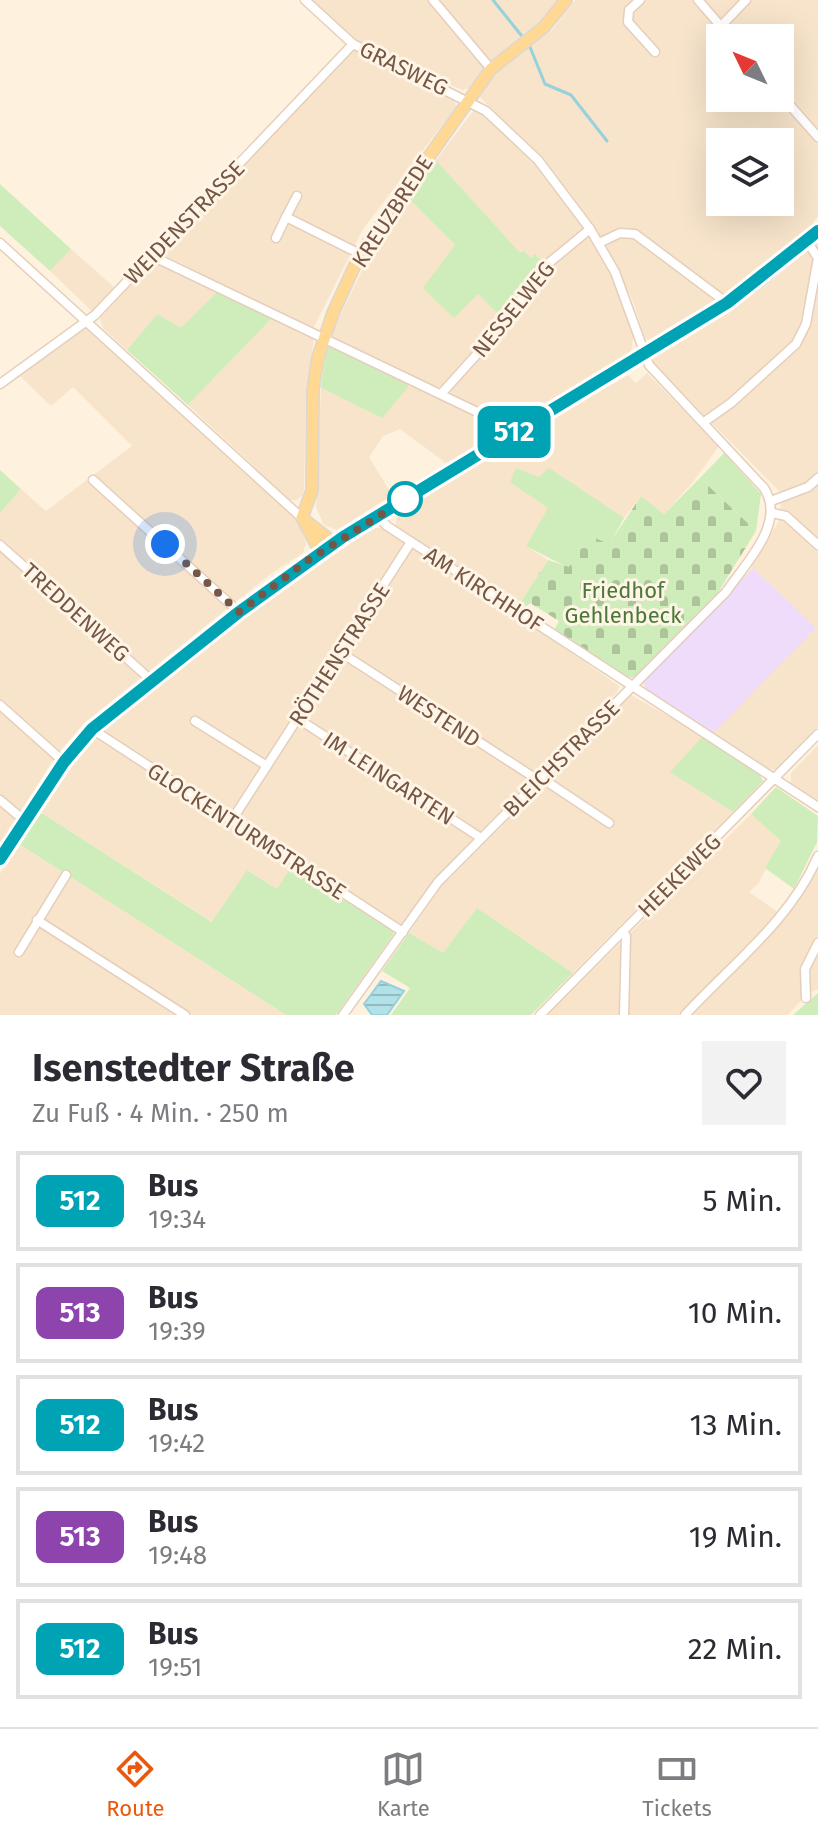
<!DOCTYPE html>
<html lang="de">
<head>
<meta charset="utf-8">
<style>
  :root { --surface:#fff; --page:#f2f2f3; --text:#2b2b33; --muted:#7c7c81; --line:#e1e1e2; --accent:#ea580c }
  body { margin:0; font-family:"Fira Sans",sans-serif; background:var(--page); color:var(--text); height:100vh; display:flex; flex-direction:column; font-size:30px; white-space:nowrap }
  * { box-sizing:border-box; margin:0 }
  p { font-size:26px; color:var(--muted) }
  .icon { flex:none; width:44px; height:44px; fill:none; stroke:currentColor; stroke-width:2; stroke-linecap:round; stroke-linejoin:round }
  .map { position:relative; height:1015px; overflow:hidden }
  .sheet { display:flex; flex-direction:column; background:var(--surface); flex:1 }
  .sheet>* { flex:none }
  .badge { padding:0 16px; border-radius:12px; font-size:28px; line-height:52px }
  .needle { width:52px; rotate:313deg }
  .controls { position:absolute; left:706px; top:24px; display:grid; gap:16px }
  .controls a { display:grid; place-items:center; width:88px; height:88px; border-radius:0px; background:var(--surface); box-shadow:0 8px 32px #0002; font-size:40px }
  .you { position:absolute; width:40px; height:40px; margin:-20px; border:6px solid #fff; border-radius:50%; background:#1a73e8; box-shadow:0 0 0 12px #1a73e833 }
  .map>.badge { position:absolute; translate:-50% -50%; box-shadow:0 0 0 4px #fff }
  .round { display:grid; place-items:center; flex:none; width:84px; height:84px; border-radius:0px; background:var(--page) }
  .overview { display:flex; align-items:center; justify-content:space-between; height:136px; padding:0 32px }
  h1 { font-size:38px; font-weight:700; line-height:60px }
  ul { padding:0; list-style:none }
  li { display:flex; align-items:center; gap:24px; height:100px; margin:0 16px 12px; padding:0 16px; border:4px solid var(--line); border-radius:0px }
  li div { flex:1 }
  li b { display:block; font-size:30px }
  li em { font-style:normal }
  li .badge { min-width:88px; font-weight:700; text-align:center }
  .menu { display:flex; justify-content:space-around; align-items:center; height:112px; border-top:2px solid var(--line); background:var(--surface); font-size:22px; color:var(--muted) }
  .menu a { display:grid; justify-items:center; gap:4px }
  .menu .on { color:var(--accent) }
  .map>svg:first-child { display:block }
  .residential { fill:#f7e4cb; fill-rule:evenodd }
  .education { fill:#efdbfa }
  .green { fill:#cfedbb }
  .cemetery { fill:url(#cemetery-stones) }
  .water { fill:url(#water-rules); stroke:#96d1dc; stroke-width:2 }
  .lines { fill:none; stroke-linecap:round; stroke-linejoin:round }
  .stream { stroke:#96d1dc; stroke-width:3 }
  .minor-casing { stroke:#e5cfbc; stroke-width:11 }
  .major-casing { stroke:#ded6d2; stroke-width:14 }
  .minor { stroke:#fff; stroke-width:8 }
  .major { stroke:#ffd894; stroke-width:11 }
  .line-casing { stroke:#fff; stroke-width:18 }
  .line { stroke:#00a3b4; stroke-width:12 }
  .walk { stroke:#765644; stroke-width:8; stroke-dasharray:0 14.4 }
  .stop-dot { fill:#fff; stroke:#00a3b4; stroke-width:4 }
  .labels { text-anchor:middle; stroke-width:6; stroke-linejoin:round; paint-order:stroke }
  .street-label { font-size:22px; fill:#765644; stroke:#fff5e6 }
  .park-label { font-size:22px; fill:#4b7838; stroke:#fff5e6 }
</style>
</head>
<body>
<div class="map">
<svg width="818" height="1015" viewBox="0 0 818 1015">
  <defs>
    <pattern id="cemetery-stones" width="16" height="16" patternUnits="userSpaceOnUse" patternTransform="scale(2)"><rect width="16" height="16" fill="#cfedbb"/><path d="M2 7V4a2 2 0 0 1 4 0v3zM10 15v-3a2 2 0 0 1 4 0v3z" fill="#adc39a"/></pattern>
    <pattern id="water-rules" width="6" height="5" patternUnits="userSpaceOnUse" patternTransform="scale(2)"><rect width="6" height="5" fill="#b1e1e9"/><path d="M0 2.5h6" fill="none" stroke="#95b9be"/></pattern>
  </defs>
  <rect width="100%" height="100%" fill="#fef2de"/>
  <g class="residential">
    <polygon points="310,0 557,0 540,21 487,63 470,88 462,90 354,41"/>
    <path d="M575 0H818V216L806 233 757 276 650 341 645 338 633 301 602 240 570 193 480 97 496 71 552 30ZM720 38H780V98H720ZM720 142H780V202H720Z"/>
    <polygon points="352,49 454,96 456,107 363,229 313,329 165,256 163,250"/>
    <polygon points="473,111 481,111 508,134 536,164 583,228 544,263 520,254 436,160"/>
    <polygon points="408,198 455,245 424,289 478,293 503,319 446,385 435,388 334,339 332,332 381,232"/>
    <polygon points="589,237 614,274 634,335 631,352 510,424 451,396 451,388 545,268 578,240"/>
    <polygon points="818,241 818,727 777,769 768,770 645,691 643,682 749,572 780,519 781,493 653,364 654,356 767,285"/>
    <polygon points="71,249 116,289 94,313 50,271"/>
    <polygon points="159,263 217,292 181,329 157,314 127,350 103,328 100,318 150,265"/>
    <polygon points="272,318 310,334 314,339 306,389 304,489 303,495 297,500 290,500 188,405"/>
    <polygon points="85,326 299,521 306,543 303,553 272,573 84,723 55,757 0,845 0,513 21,489 46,511 132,446 73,387 51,406 18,374"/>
    <polygon points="647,373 719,446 693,482 664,514 641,496 624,518 588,495 539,477 511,482 549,508 526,546 548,560 518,606 395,526 397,517 424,496 628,375 636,383"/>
    <polygon points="407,382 496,425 498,432 446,463 400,429 383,436 369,457 392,495 337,530 324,525 316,507 321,388 382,418"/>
    <polygon points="373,528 381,528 514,613 619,686 618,691 435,879 404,922 394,930 277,889 247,870 213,922 40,812 73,762 120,713 218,636"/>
    <polygon points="631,695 703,736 671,772 733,812 573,973 477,908 443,954 409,933 443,885"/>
    <polygon points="818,745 818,802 791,784 791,773"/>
    <polygon points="751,814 781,841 758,884 749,892 785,917 818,867 818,989 807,994 788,1015 547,1015"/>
    <polygon points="19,844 286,1015 0,1015 0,874"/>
  </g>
  <polygon class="education" points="753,568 816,628 713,733 646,690 644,682"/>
  <g class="green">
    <polygon points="436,160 520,253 524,251 531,258 535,254 544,263 503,319 478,294 454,318 423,288 455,245 408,198"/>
    <polygon points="0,184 71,249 50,271 0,226"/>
    <polygon points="217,292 272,318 188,405 127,350 157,314 181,328"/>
    <polygon points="330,346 407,382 408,387 382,418 321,388 326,349"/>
    <polygon points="724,453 761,494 756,531 700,478"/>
    <polygon points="516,468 539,477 549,468 624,518 609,545 588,535 569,568 526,546 548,508 510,482"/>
    <polygon points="0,470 21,489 0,513"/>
    <polygon points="703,736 760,775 763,781 733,812 670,772"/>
    <polygon points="776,787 818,816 817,842 794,889 765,868 781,841 751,814"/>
    <polygon points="40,812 212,922 247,870 277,889 293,865 394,930 393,935 336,1015 286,1015 19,844"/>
    <polygon points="477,908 573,973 531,1015 391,1015 410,988 382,971 409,933 443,953"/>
    <polygon points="818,993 818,1015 793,1015"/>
  </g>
  <polygon class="cemetery" points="700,478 756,531 717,594 635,677 627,678 554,630 559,621 530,603 523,610 518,606 548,560 569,567 588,535 609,544 641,496 664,514"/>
  <polygon class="water" points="381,981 404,991 387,1015 372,1015 364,1004"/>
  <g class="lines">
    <g class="stream">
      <polyline points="493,0 521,35"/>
      <polyline points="530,47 545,84 571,95 607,141"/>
    </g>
    <defs>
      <g id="minor">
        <path d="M305 0 353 44 486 111 538 160 590 229 615 272 649 365 764 488C787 523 745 564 726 592L438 882 343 1015"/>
        <polyline points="433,0 491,69"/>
        <polyline points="640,0 629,10 628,22 655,52"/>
        <polyline points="698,0 731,38"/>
        <polyline points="721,26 746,0"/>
        <polyline points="780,94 818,137"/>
        <polyline points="286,217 297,196"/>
        <polyline points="276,238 286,217 360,254"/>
        <polyline points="0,243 302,518"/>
        <polyline points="599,243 620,233 635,234 727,303"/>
        <polyline points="152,256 496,421 510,434"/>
        <polyline points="0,384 95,315 353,44"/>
        <polyline points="441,394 506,322 544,267 590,229"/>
        <polyline points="704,422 731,403 796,344 806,324 818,258 807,241"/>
        <polyline points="93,480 239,612"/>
        <polyline points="771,501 808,487 818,478"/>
        <polyline points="772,513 786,516 818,545"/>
        <polyline points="378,516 387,526 818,807"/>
        <polyline points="0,545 151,680"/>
        <polyline points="340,652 538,780"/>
        <polyline points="0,705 64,762"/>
        <polyline points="297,718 481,838"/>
        <polyline points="195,721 267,766"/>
        <polyline points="92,729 403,932"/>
        <polyline points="540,777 609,823"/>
        <polyline points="0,800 25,821"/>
        <polyline points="232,820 411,542"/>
        <polyline points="37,920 185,1015"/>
        <polyline points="622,932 626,936 624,1015"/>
        <polyline points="19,952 66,875"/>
        <polyline points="806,998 805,969 818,943"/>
        <polyline points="540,1015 818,734"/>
        <path d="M685 1015C731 965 791 920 818 856"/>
      </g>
      <g id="major">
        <polyline points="302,518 312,490 313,390 318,357 333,313 360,254 491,69 544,27 566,0"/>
        <polyline points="302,518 334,543"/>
        <polyline points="304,521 320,552"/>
        <polyline points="0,859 64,762 92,729 239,612 363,525 727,303 761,280 818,232"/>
      </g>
    </defs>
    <use href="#minor" class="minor-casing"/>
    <use href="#major" class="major-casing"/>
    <use href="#minor" class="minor"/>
    <use href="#major" class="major"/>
  </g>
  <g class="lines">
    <defs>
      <polyline id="line" points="0,859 64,762 92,729 239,612 343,537 727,303 818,231"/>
    </defs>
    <use href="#line" class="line-casing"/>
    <use href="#line" class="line"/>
    <polyline class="walk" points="165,544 239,612 307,561 411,496 405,499"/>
  </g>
  <circle class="stop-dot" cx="405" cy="499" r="16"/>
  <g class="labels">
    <g class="street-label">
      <text transform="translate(404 68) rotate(26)" y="8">GRASWEG</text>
      <text transform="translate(392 211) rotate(-57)" y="8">KREUZBREDE</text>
      <text transform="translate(184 222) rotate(-46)" y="8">WEIDENSTRASSE</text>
      <text transform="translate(513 309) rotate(-51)" y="8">NESSELWEG</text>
      <text transform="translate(484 589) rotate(33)" y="8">AM KIRCHHOF</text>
      <text transform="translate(76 612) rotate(42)" y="8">TREDDENWEG</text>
      <text transform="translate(339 654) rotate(-57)" y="8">RÖTHENSTRASSE</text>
      <text transform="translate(439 716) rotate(33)" y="8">WESTEND</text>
      <text transform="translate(561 758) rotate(-45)" y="8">BLEICHSTRASSE</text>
      <text transform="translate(389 778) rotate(33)" y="8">IM LEINGARTEN</text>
      <text transform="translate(247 831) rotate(33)" y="8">GLOCKENTURMSTRASSE</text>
      <text transform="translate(679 875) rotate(-45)" y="8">HEEKEWEG</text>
    </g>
    <g class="park-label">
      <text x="623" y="598">Friedhof<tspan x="623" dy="25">Gehlenbeck</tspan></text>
    </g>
  </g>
</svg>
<div class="controls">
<a><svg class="needle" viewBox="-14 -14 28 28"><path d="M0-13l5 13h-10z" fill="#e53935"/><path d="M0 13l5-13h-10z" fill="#7c7c81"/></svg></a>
<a><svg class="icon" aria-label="layers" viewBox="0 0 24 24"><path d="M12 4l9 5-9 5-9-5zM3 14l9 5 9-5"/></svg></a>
</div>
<div class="you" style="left:165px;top:544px"></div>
<b class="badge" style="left:514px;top:432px;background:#00a3b4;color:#fff">512</b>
</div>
<section class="sheet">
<div class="overview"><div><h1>Isenstedter Straße</h1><p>Zu Fuß · 4 Min. · 250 m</p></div><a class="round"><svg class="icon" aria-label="heart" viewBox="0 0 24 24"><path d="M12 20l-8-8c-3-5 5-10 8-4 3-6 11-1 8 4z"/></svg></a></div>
<ul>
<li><span class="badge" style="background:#00a3b4;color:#fff">512</span><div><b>Bus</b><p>19:34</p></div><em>5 Min.</em></li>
<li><span class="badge" style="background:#8e44ad;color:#fff">513</span><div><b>Bus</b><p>19:39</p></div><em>10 Min.</em></li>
<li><span class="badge" style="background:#00a3b4;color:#fff">512</span><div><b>Bus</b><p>19:42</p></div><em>13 Min.</em></li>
<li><span class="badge" style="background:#8e44ad;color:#fff">513</span><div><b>Bus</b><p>19:48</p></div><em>19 Min.</em></li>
<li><span class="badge" style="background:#00a3b4;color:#fff">512</span><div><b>Bus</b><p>19:51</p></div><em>22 Min.</em></li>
</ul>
</section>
<nav class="menu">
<a class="on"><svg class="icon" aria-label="directions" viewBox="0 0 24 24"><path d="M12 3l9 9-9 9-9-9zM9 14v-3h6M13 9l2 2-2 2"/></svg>Route</a>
<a><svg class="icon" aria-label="map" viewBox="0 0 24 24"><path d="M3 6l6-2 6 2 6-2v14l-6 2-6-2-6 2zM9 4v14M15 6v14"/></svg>Karte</a>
<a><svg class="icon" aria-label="tickets" viewBox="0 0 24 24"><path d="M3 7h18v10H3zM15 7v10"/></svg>Tickets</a>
</nav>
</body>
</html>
